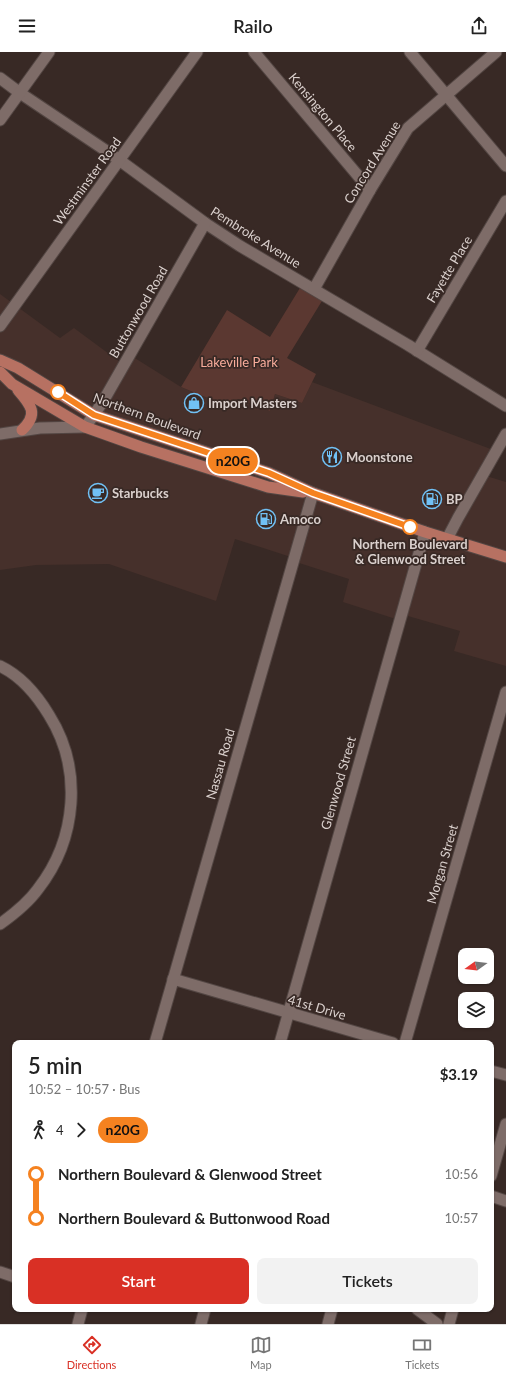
<!DOCTYPE html>
<html lang="en">
<head>
<meta charset="utf-8">
<style>
  :root { --surface:#fff; --page:#f2f2f2; --text:#222; --muted:#767676; --line:#e0e0e0; --accent:#d93025 }
  body { margin:0; font-family:Lato,sans-serif; background:var(--page); color:var(--text); height:100vh; display:flex; flex-direction:column; font-size:15px; white-space:nowrap }
  * { box-sizing:border-box; margin:0 }
  p { font-size:13px; color:var(--muted) }
  .icon { flex:none; width:22px; height:22px; fill:none; stroke:currentColor; stroke-width:2; stroke-linecap:round; stroke-linejoin:round }
  .map { position:relative; flex:1; overflow:hidden }
  .drawer { position:absolute; left:12px; top:988px; width:482px; height:272px; display:flex; flex-direction:column; background:var(--surface); border-radius:8px; box-shadow:0 1px 3px #0004 }
  .drawer>* { flex:none }
  .badge { padding:0 8px; border-radius:13px; font-size:14px; line-height:26px }
  .needle { width:26px; rotate:255deg }
  .fabs { position:absolute; left:458px; top:896px; display:grid; gap:8px }
  .fabs a { display:grid; place-items:center; width:36px; height:36px; border-radius:8px; background:var(--surface); box-shadow:0 1px 3px #0004; font-size:20px }
  .map>.badge { position:absolute; translate:-50% -50%; box-shadow:0 0 0 2px #fff }
  .legs { display:flex; align-items:center; gap:6px; height:44px; padding:0 16px; font-size:13px }
  .legs p { margin-inline-start:auto }
  .headline { display:flex; align-items:center; justify-content:space-between; height:68px; padding:0 16px }
  h1 { font-size:22px; font-weight:600; line-height:30px }
  .button { display:flex; gap:8px; margin-top:auto; padding:8px 16px }
  .button a { flex:1; height:46px; border-radius:8px; background:var(--accent); color:#fff; font-size:16px; font-weight:600; line-height:46px; text-align:center }
  .button a+a { background:var(--page); color:var(--text) }
  ul { padding:0 16px; list-style:none }
  li { display:flex; align-items:center; gap:14px; height:44px; font-size:15px }
  li i { display:grid; place-items:center; width:6px; height:100%; margin:0 5px; background:currentColor }
  li i::after { content:''; width:10px; height:10px; margin:-5px; border:3px solid; border-radius:50%; background:var(--surface) }
  li p { margin-inline-start:auto }
  li:first-child i { background:linear-gradient(#0000 50%,currentColor 0) }
  li:last-child i { background:linear-gradient(currentColor 50%,#0000 0) }
  header { display:flex; justify-content:space-between; align-items:center; height:52px; padding:0 16px; background:var(--surface); font-size:18px; font-weight:600 }
  .menu { display:flex; justify-content:space-around; align-items:center; height:56px; border-top:1px solid var(--line); background:var(--surface); font-size:11px; color:var(--muted) }
  .menu a { display:grid; justify-items:center; gap:2px }
  .menu .on { color:var(--accent) }
  .map>svg:first-child { display:block }
  .built { fill:#46302b }
  .green { fill:#5b3831 }
  .lines { fill:none; stroke-linecap:round; stroke-linejoin:round }
  .minor-casing { stroke:#534643; stroke-width:13 }
  .secondary-casing { stroke:#534643; stroke-width:13 }
  .primary-casing { stroke:#534643; stroke-width:13 }
  .minor { stroke:#7e6c68; stroke-width:11 }
  .secondary { stroke:#7e6c68; stroke-width:11 }
  .primary { stroke:#b77162; stroke-width:11 }
  .line-1-casing { stroke:#fff; stroke-width:9 }
  .line-1 { stroke:#f58220; stroke-width:6 }
  .stop-1-dot { fill:#fff; stroke:#f58220; stroke-width:2 }
  .labels { text-anchor:middle; stroke-width:3.5; stroke-linejoin:round; paint-order:stroke }
  .street-label { font-size:13px; fill:#dad0cd; stroke:#382925 }
  .park-label { font-size:13px; fill:#f8ac9b; stroke:#382925 }
  .poi-label { font-size:13px; font-weight:bold; fill:#dad0cd; stroke:#382925; text-anchor:start }
  .stop-label { font-size:13px; font-weight:bold; fill:#dad0cd; stroke:#382925 }
</style>
</head>
<body>
<header><svg class="icon" aria-label="menu" viewBox="0 0 24 24"><path d="M4 6h16M4 12h16M4 18h16"/></svg>Railo<svg class="icon" aria-label="share" viewBox="0 0 24 24"><path d="M12 15V3M7 8l5-5 5 5M5 13v7h14v-7"/></svg></header>
<div class="map">
<svg width="506" height="1272" viewBox="0 0 506 1272">
  <rect width="100%" height="100%" fill="#382925"/>
  <polygon class="built" points="0,242 60,286 74,276 124,313 130,303 181,335 215,349 214,353 238,347 270,359 275,342 302,351 312,330 496,399 483,423 506,430 506,614 454,599 460,579 401,562 399,568 343,550 349,527 293,509 294,506 235,487 216,549 109,512 36,513 0,518"/>
  <polygon class="green" points="303,231 325,244 287,306 316,322 302,351 275,342 270,359 238,347 214,353 215,349 181,335 227,258 270,285"/>
  <g class="lines">
    <defs>
      <g id="minor">
        <polyline points="254,0 370,138"/>
        <polyline points="410,0 506,114"/>
        <polyline points="0,26 20,41 111,102 205,171 240,194 408,293 506,354"/>
        <polyline points="0,68 49,0"/>
        <polyline points="314,237 370,138 408,76 496,0"/>
        <polyline points="0,274 197,0"/>
        <polyline points="417,299 506,149"/>
        <polyline points="94,363 105,346 205,171"/>
        <polyline points="447,487 458,466 506,382"/>
        <path d="M0 614C21 624 37 643 49 663 83 717 77 787 38 837 28 851 14 862 0 872"/>
        <polyline points="173,927 393,991"/>
        <polyline points="155,991 313,441"/>
        <polyline points="280,991 425,480"/>
        <polyline points="405,991 506,640"/>
        <polyline points="491,1019 506,1023"/>
        <polyline points="491,1124 506,1072"/>
        <polyline points="491,1144 506,1149"/>
        <polyline points="0,1220 15,1225"/>
        <polyline points="417,1257 437,1272"/>
        <polyline points="78,1272 82,1257"/>
        <polyline points="201,1272 205,1257"/>
        <polyline points="328,1272 332,1257"/>
        <polyline points="449,1272 453,1257"/>
      </g>
      <polyline id="secondary" points="0,382 40,376 85,375 94,363"/>
      <g id="primary">
        <polyline points="0,308 18,316 94,363 269,421 313,441 425,480 506,505"/>
        <polyline points="0,320 12,332 85,375 141,395 268,435 303,440"/>
        <path d="M18 338C31 353 39 362 22 378"/>
      </g>
    </defs>
    <use href="#minor" class="minor-casing"/>
    <use href="#secondary" class="secondary-casing"/>
    <use href="#primary" class="primary-casing"/>
    <use href="#minor" class="minor"/>
    <use href="#secondary" class="secondary"/>
    <use href="#primary" class="primary"/>
  </g>
  <g class="lines">
    <defs>
      <polyline id="line-1" points="58,340 94,363 269,421 313,441 410,475"/>
    </defs>
    <use href="#line-1" class="line-1-casing"/>
    <use href="#line-1" class="line-1"/>
  </g>
  <defs>
    <symbol id="shop-ring" viewBox="-11 -11 22 22"><circle r="9.5" fill="#382925" stroke="#71c1f5" stroke-width="1.5"/><path d="M-5-2.5h2.3a2.7 3.5 0 0 1 5.4 0H5L5.5 6h-11ZM-1.5-2.5h3a1.5 2.3 0 0 0-3 0Z" fill="#71c1f5"/></symbol>
    <symbol id="restaurant-ring" viewBox="-11 -11 22 22"><circle r="9.5" fill="#382925" stroke="#71c1f5" stroke-width="1.5"/><path d="M-5-6h1v4h1v-4h1v4h1v-4h1v5L-1.5 .5V6h-2V.5L-5-1ZM5-6V6H3V1.5H1.5Q1.5-4 5-6Z" fill="#71c1f5"/></symbol>
    <symbol id="cafe-ring" viewBox="-11 -11 22 22"><circle r="9.5" fill="#382925" stroke="#71c1f5" stroke-width="1.5"/><path d="M-5.5-4.5H6V0H3Q3 3.5 0 3.5H-2.5Q-5.5 3.5-5.5 0ZM3-3.2v2h1.7v-2ZM-6 4.5H4V6H-6Z" fill="#71c1f5"/></symbol>
    <symbol id="fuel-ring" viewBox="-11 -11 22 22"><circle r="9.5" fill="#382925" stroke="#71c1f5" stroke-width="1.5"/><path d="M-5.5-6h7V0h2V4h1.3V-2.5L3-4.5l.8-.8L6-3V5H2.5V1h-1V6h-7ZM-4.2-4.7v3.2H.2V-4.7Z" fill="#71c1f5"/></symbol>
  </defs>
  <g fill-rule="evenodd">
    <use href="#shop-ring" x="183" y="340" width="22" height="22"/>
    <use href="#restaurant-ring" x="321" y="394" width="22" height="22"/>
    <use href="#cafe-ring" x="87" y="430" width="22" height="22"/>
    <use href="#fuel-ring" x="421" y="436" width="22" height="22"/>
    <use href="#fuel-ring" x="255" y="456" width="22" height="22"/>
  </g>
  <g class="stop-1-dot">
    <circle cx="58" cy="340" r="7"/>
    <circle cx="410" cy="475" r="7"/>
  </g>
  <g class="labels">
    <g class="street-label">
      <text transform="translate(323 60) rotate(50)" y="5">Kensington Place</text>
      <text transform="translate(372 110) rotate(-58)" y="5">Concord Avenue</text>
      <text transform="translate(87 129) rotate(-54)" y="5">Westminster Road</text>
      <text transform="translate(256 185) rotate(32)" y="5">Pembroke Avenue</text>
      <text transform="translate(449 217) rotate(-59)" y="5">Fayette Place</text>
      <text transform="translate(138 260) rotate(-60)" y="5">Buttonwood Road</text>
      <text transform="translate(147 364) rotate(20)" y="5">Northern Boulevard</text>
      <text transform="translate(220 712) rotate(-74)" y="5">Nassau Road</text>
      <text transform="translate(338 731) rotate(-74)" y="5">Glenwood Street</text>
      <text transform="translate(442 812) rotate(-74)" y="5">Morgan Street</text>
      <text transform="translate(317 955) rotate(16)" y="5">41st Drive</text>
    </g>
    <g class="park-label">
      <text x="239" y="315">Lakeville Park</text>
    </g>
    <g class="poi-label">
      <text x="208" y="356">Import Masters</text>
      <text x="346" y="410">Moonstone</text>
      <text x="112" y="446">Starbucks</text>
      <text x="446" y="452">BP</text>
      <text x="280" y="472">Amoco</text>
    </g>
    <g class="stop-label">
      <text x="410" y="497">Northern Boulevard<tspan x="410" dy="15">&amp; Glenwood Street</tspan></text>
    </g>
  </g>
</svg>
<div class="fabs">
<a><svg class="needle" viewBox="-14 -14 28 28"><path d="M0-13l5 13h-10z" fill="#e53935"/><path d="M0 13l5-13h-10z" fill="#767676"/></svg></a>
<a><svg class="icon" aria-label="layers" viewBox="0 0 24 24"><path d="M12 4l9 5-9 5-9-5zM3 14l9 5 9-5"/></svg></a>
</div>
<b class="badge" style="left:233px;top:409px;background:#f58220;color:#111">n20G</b>
<section class="drawer">
<div class="headline"><div><h1>5 min</h1><p>10:52 – 10:57 · Bus</p></div><b>$3.19</b></div>
<div class="legs"><svg class="icon" aria-label="walk" viewBox="0 0 24 24"><circle cx="13" cy="4" r="2"/><path d="M13 8l-2 6 4 7M11 14l-3 7M7 12l3-4h3l4 4"/></svg>4<svg class="icon" aria-label="forward" viewBox="0 0 24 24"><path d="M9 5l7 7-7 7"/></svg><b class="badge" style="background:#f58220;color:#111">n20G</b></div>
<ul>
<li><i style="color:#f58220"></i><b>Northern Boulevard &amp; Glenwood Street</b><p>10:56</p></li>
<li><i style="color:#f58220"></i><b>Northern Boulevard &amp; Buttonwood Road</b><p>10:57</p></li>
</ul>
<div class="button"><a>Start</a><a>Tickets</a></div>
</section>
</div>
<nav class="menu">
<a class="on"><svg class="icon" aria-label="directions" viewBox="0 0 24 24"><path d="M12 3l9 9-9 9-9-9zM9 14v-3h6M13 9l2 2-2 2"/></svg>Directions</a>
<a><svg class="icon" aria-label="map" viewBox="0 0 24 24"><path d="M3 6l6-2 6 2 6-2v14l-6 2-6-2-6 2zM9 4v14M15 6v14"/></svg>Map</a>
<a><svg class="icon" aria-label="tickets" viewBox="0 0 24 24"><path d="M3 7h18v10H3zM15 7v10"/></svg>Tickets</a>
</nav>
</body>
</html>
